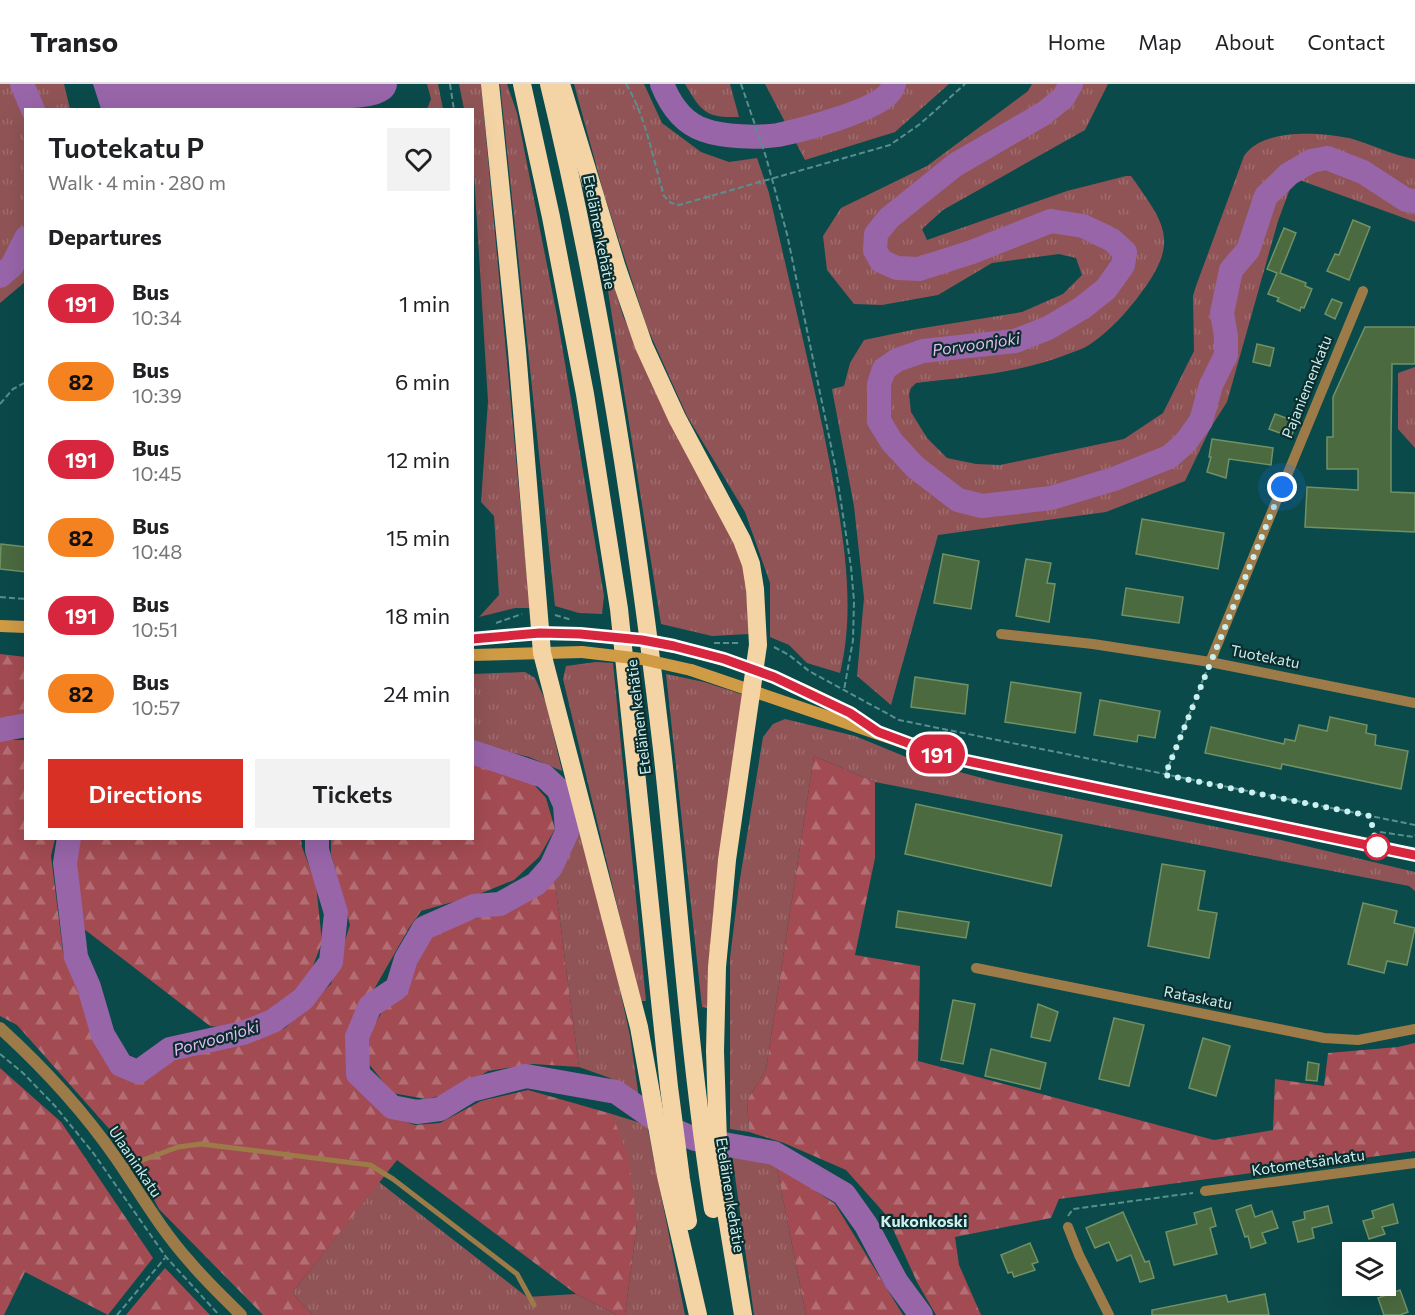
<!DOCTYPE html>
<html lang="en">
<head>
<meta charset="utf-8">
<style>
  :root { --surface:#fff; --page:#f2f2f2; --text:#202124; --muted:#757577; --line:#e0e0e0; --accent:#d93025 }
  body { margin:0; font-family:Commissioner,sans-serif; background:var(--page); color:var(--text); height:100vh; display:flex; flex-direction:column; font-size:22px; white-space:nowrap }
  * { box-sizing:border-box; margin:0 }
  p { font-size:20px; color:var(--muted) }
  .icon { flex:none; width:33px; height:33px; fill:none; stroke:currentColor; stroke-width:2; stroke-linecap:round; stroke-linejoin:round }
  .map { position:relative; flex:1; overflow:hidden }
  .drawer { position:absolute; left:24px; top:24px; width:450px; height:732px; display:flex; flex-direction:column; background:var(--surface); border-radius:0px; box-shadow:0 6px 24px #0002 }
  .drawer>* { flex:none }
  .badge { padding:0 12px; border-radius:20px; font-size:21px; line-height:39px }
  .fabs { position:absolute; left:1342px; top:1158px; display:grid; gap:12px }
  .fabs a { display:grid; place-items:center; width:54px; height:54px; border-radius:0px; background:var(--surface); box-shadow:0 6px 24px #0002; font-size:30px }
  .you { position:absolute; width:30px; height:30px; margin:-15px; border:4px solid #fff; border-radius:50%; background:#1a73e8; box-shadow:0 0 0 9px #1a73e833 }
  .map>.badge { position:absolute; translate:-50% -50%; box-shadow:0 0 0 3px #fff }
  h2 { padding:0 24px; font-size:22px; line-height:54px }
  .round { display:grid; place-items:center; flex:none; width:63px; height:63px; border-radius:0px; background:var(--page) }
  .headline { display:flex; align-items:center; justify-content:space-between; height:102px; padding:0 24px }
  h1 { font-size:28px; font-weight:600; line-height:45px }
  .action { display:flex; gap:12px; margin-top:auto; padding:12px 24px }
  .action a { flex:1; height:69px; border-radius:0px; background:var(--accent); color:#fff; font-size:24px; font-weight:600; line-height:69px; text-align:center }
  .action a+a { background:var(--page); color:var(--text) }
  ul { padding:0; list-style:none }
  li { display:flex; align-items:center; gap:18px; height:78px; padding:0 24px }
  li div { flex:1 }
  li b { display:block; font-size:22px }
  li em { font-style:normal }
  li .badge { min-width:66px; font-weight:700; text-align:center }
  header { display:flex; align-items:center; gap:36px; box-sizing:border-box; height:84px; padding:0 30px; background:var(--surface); border-bottom:2px solid var(--line) }
  header strong { font-size:28px }
  nav { display:flex; gap:33px; margin-inline-start:auto; font-size:21px }
  .map>svg:first-child { display:block }
  .grass { fill:url(#grass-tufts) }
  .forest { fill:url(#forest-firs) }
  .water { fill:#9865a9 }
  .lines { fill:none; stroke-linecap:round; stroke-linejoin:round }
  .river { stroke:#9865a9; stroke-width:24 }
  .building { fill:#4b6a40; stroke:#719165; stroke-width:1.5 }
  .path { stroke:#5a8f8f; stroke-width:2; stroke-dasharray:6 3; stroke-linecap:butt }
  .service { stroke:#9c7b49; stroke-width:5 }
  .minor { stroke:#9c7b49; stroke-width:10 }
  .tertiary { stroke:#9c7b49; stroke-width:12 }
  .secondary { stroke:#cf9b45; stroke-width:12 }
  .motorway { stroke:#f4d4a5; stroke-width:18 }
  .secondary-bridge { stroke:#cf9b45; stroke-width:12 }
  .line-casing { stroke:#fff; stroke-width:14 }
  .line { stroke:#d7263d; stroke-width:9 }
  .walk { stroke:#ccf0f0; stroke-width:6; stroke-dasharray:0 10.8 }
  .stop-dot { fill:#fff; stroke:#d7263d; stroke-width:3 }
  .labels { text-anchor:middle; stroke-width:4.5; stroke-linejoin:round; paint-order:stroke }
  .street-label { font-size:15px; fill:#ccf0f0; stroke:#0c2d2d }
  .water-label { font-size:16px; font-style:italic; fill:#e6bdf4; stroke:#0c2d2d }
  .neighbourhood-label { font-size:16px; font-weight:bold; fill:#ccf0f0; stroke:#0c2d2d }
</style>
</head>
<body>
<header>
<strong>Transo</strong>
<nav><a>Home</a><a>Map</a><a>About</a><a>Contact</a></nav>
</header>
<div class="map">
<svg width="1415" height="1231" viewBox="0 0 1415 1231">
  <defs>
    <pattern id="grass-tufts" width="24" height="20" patternUnits="userSpaceOnUse" patternTransform="scale(1.5)"><rect width="24" height="20" fill="#905456"/><path d="M3 7l-1-3M5 7V3M7 7l1-3M15 17l-1-3M17 17v-4M19 17l1-3" fill="none" stroke="#9e6d6f"/></pattern>
    <pattern id="forest-firs" width="22" height="20" patternUnits="userSpaceOnUse" patternTransform="scale(1.5)"><rect width="22" height="20" fill="#a34b52"/><path d="M5 1l3.5 6h-7zM16 11l3.5 6h-7z" fill="#b26e74"/></pattern>
  </defs>
  <rect width="100%" height="100%" fill="#0a4a4b"/>
  <g class="grass">
    <polygon points="0,0 64,0 70,25 26,26 25,198 0,219"/>
    <polygon points="427,0 438,0 443,25 427,25 431,15"/>
    <polygon points="459,0 481,0 530,524 515,524 479,533 499,511 494,432 481,418 488,317 473,74 472,26 464,25"/>
    <polygon points="500,0 507,0 517,29 557,232 604,512 602,530 579,529 555,522"/>
    <path d="M574 0H644L662 39 701 68 729 78 757 74 769 109C787 188 806 266 823 345 838 422 859 512 840 589L807 579 789 561 770 553V499L745 428 687 332 647 243 604 110Z"/>
    <path d="M685 0H730L739 33C705 34 702 28 685 0Z"/>
    <polygon points="765,0 949,0 895,48 805,76"/>
    <path d="M1032 0H1108L1085 46 943 126 922 145 927 156 1067 107 1126 92H1131C1165 140 1180 157 1141 209 1127 228 1109 248 1089 261 1083 265 1075 267 1068 270 1020 289 967 293 916 299L911 304 909 310 911 328 927 354 947 374 976 380 1000 381 1124 355 1163 329 1194 267 1193 212 1196 202 1244 72C1263 44 1319 48 1349 54 1371 60 1392 71 1415 75V138L1294 94 1278 137 1227 318 1211 343 1185 397 1106 428 938 451 891 621 857 592 864 514 854 422 832 305 844 302 850 279 864 256 917 245 1022 228 1063 210 1082 191 1076 174 1059 170 992 179 938 211 882 221 854 220 827 186 823 152 841 124 927 82 1028 7Z"/>
    <polygon points="604,182 609,186 623,232 664,324 722,431 745,485 749,550 712,552 661,540"/>
    <polygon points="1415,283 1415,364 1398,345 1398,289"/>
    <polygon points="596,578 613,579 646,917 640,917 563,595 566,582"/>
    <polygon points="525,588 535,594 546,618 562,687 529,673 473,659 473,590"/>
    <polygon points="666,590 704,598 744,611 713,833 707,924 702,923"/>
    <polygon points="785,635 855,652 911,675 997,698 1281,756 1415,788 1415,807 1409,802 875,698 814,672 766,985 747,1017 749,1048 730,1045 730,874 739,801 763,653 773,640"/>
    <polygon points="575,732 609,855 630,952 639,1014 610,994 579,983 554,791 575,758"/>
    <polygon points="612,1030 647,1041 685,1231 625,1231 637,1140"/>
    <polygon points="732,1070 776,1080 806,1231 754,1231"/>
    <polygon points="379,1098 527,1213 576,1210 617,1231 313,1231 292,1209"/>
  </g>
  <g class="forest">
    <polygon points="0,570 26,573 25,629 0,638"/>
    <polygon points="0,656 25,656 26,754 55,755 51,772 63,868 77,900 93,954 117,992 144,996 178,973 230,964 285,944 331,900 350,841 331,770 331,755 472,754 473,681 488,678 528,694 546,714 555,745 539,773 514,796 477,811 421,827 409,844 348,951 349,996 388,1032 415,1041 440,1039 481,1017 528,1006 612,1030 629,1075 637,1140 625,1231 617,1231 576,1210 397,1076 292,1209 313,1231 263,1231 159,1125 127,1065 17,941 0,932"/>
    <polygon points="814,672 875,698 875,774 855,871 920,882 918,977 1214,1056 1273,1046 1275,995 1324,1002 1328,969 1398,963 1415,959 1415,1067 1059,1115 1051,1134 955,1153 959,1181 981,1231 936,1231 917,1198 887,1132 846,1086 784,1059 749,1048 747,1017 766,985"/>
    <polygon points="80,755 301,755 302,763 316,800 322,858 310,890 283,920 230,944 210,942 84,845 76,780"/>
    <polygon points="554,791 579,983 533,980 488,987 452,1009 426,1015 392,1009 369,980 367,953 385,923 407,908 425,856 440,846 521,820"/>
    <polygon points="0,984 61,1038 153,1174 108,1231 25,1188 4,1231 0,1231"/>
    <polygon points="776,1080 835,1120 903,1231 806,1231"/>
    <polygon points="165,1184 210,1231 126,1231"/>
  </g>
  <path class="water" d="M93 0H397C395 32 329 22 307 26L101 25Z"/>
  <g class="lines">
    <g class="river">
      <polyline points="22,0 33,26"/>
      <path d="M662 0C670 20 683 39 704 46 723 53 758 54 778 51 802 46 876 27 890 8 892 6 893 3 894 0"/>
      <polyline points="1071,0 1063,14 1043,30 955,81 889,134 876,150 875,166 881,177 897,184 919,185 972,168 1051,137 1083,142 1112,156 1125,168 1123,181 1106,205 1082,224 1048,244 1015,257 923,267 897,276 884,285 879,300 879,337 892,358 915,383 958,416 982,422 1051,414 1114,395 1169,373 1185,359 1201,337 1211,301 1226,271 1226,252 1222,229 1231,186 1248,166 1266,112 1289,90 1311,77 1327,74 1363,88 1406,116 1415,117"/>
      <polyline points="0,192 12,182 26,154"/>
      <polyline points="0,646 26,641"/>
      <polyline points="472,668 544,692 558,705 565,721 567,748 551,783 536,800 500,820 474,822 424,844 406,875 397,904 370,922 357,953 358,990 392,1023 417,1028 440,1025 471,1006 526,992 616,1008 666,1043 695,1055 774,1069 844,1110 866,1141 896,1197 921,1231"/>
      <polyline points="69,754 65,779 76,873 89,903 103,951 121,981 138,988 170,965 243,949 273,937 303,915 331,878 336,829 317,766 317,754"/>
    </g>
  </g>
  <g class="building">
    <polygon points="1353,136 1370,143 1349,196 1327,187 1335,170 1339,171"/>
    <polygon points="1284,144 1296,149 1280,189 1306,199 1305,202 1312,205 1304,224 1301,223 1300,227 1277,217 1279,214 1268,210 1277,189 1267,185"/>
    <polygon points="1332,215 1342,219 1335,235 1325,230"/>
    <polygon points="1365,243 1415,243 1415,280 1392,280 1391,354 1391,408 1415,409 1415,448 1305,443 1307,403 1358,406 1358,385 1327,385 1327,353 1333,353 1333,313"/>
    <polygon points="1257,260 1274,264 1270,282 1253,278"/>
    <polygon points="1275,330 1297,338 1291,353 1269,345"/>
    <polygon points="1212,355 1273,364 1271,381 1229,375 1226,394 1207,388 1211,373 1209,373"/>
    <polygon points="1142,435 1224,449 1218,485 1136,470"/>
    <polygon points="1,460 26,463 26,488 0,485"/>
    <polygon points="943,470 979,477 971,525 934,519"/>
    <polygon points="1026,475 1051,479 1047,499 1055,500 1049,538 1016,532"/>
    <polygon points="1126,504 1183,513 1179,539 1122,531"/>
    <polygon points="915,593 968,601 965,630 911,623"/>
    <polygon points="1011,598 1081,609 1075,649 1005,638"/>
    <polygon points="1100,616 1160,627 1155,654 1138,651 1137,658 1094,651"/>
    <polygon points="1330,633 1367,641 1366,649 1376,651 1375,661 1408,667 1401,705 1282,680 1281,685 1205,669 1211,643 1284,660 1285,655 1295,657 1299,641 1327,647"/>
    <polygon points="916,720 1062,751 1051,802 905,770"/>
    <polygon points="1162,780 1205,787 1198,826 1217,829 1209,874 1148,862"/>
    <polygon points="1363,819 1397,827 1394,839 1415,844 1407,881 1387,877 1384,889 1348,880"/>
    <polygon points="898,827 969,838 966,854 896,843"/>
    <polygon points="953,916 975,920 963,980 941,976"/>
    <polygon points="1038,920 1058,928 1050,957 1031,953"/>
    <polygon points="1114,934 1144,941 1129,1002 1099,995"/>
    <polygon points="1203,954 1230,962 1216,1012 1189,1004"/>
    <polygon points="991,965 1046,979 1040,1005 985,992"/>
    <polygon points="1308,978 1319,980 1317,997 1306,996"/>
    <polygon points="1393,1120 1398,1139 1382,1143 1385,1150 1369,1155 1363,1137 1374,1134 1372,1127"/>
    <polygon points="1251,1121 1255,1133 1272,1127 1278,1144 1262,1149 1266,1159 1251,1164 1248,1152 1245,1153 1236,1126"/>
    <polygon points="1328,1122 1332,1139 1312,1144 1314,1154 1298,1158 1293,1138 1305,1135 1304,1128"/>
    <polygon points="1211,1124 1216,1142 1210,1144 1217,1170 1174,1181 1166,1148 1197,1140 1194,1129"/>
    <polygon points="1123,1128 1145,1178 1149,1177 1154,1194 1140,1198 1131,1171 1117,1177 1109,1158 1095,1164 1086,1144"/>
    <polygon points="1030,1159 1038,1178 1032,1180 1035,1186 1014,1193 1012,1188 1008,1189 1001,1171"/>
    <polygon points="1400,1206 1408,1228 1400,1231 1384,1231 1378,1214"/>
    <polygon points="1265,1210 1269,1231 1152,1231 1152,1226 1226,1211 1228,1218"/>
  </g>
  <g class="lines">
    <g class="path">
      <polyline points="450,0 454,26"/>
      <path d="M626 0C646 33 653 75 664 112L671 119 679 121 890 61 920 40 965 0"/>
      <polyline points="741,0 766,73 787,150 836,386 851,483 854,517 853,556 844,606"/>
      <polyline points="0,320 13,305 26,298"/>
      <polyline points="0,513 26,515"/>
      <polyline points="555,531 572,536"/>
      <polyline points="496,539 522,530"/>
      <polyline points="714,559 741,559"/>
      <polyline points="774,563 789,571 809,587 899,636 1415,741"/>
      <polyline points="1165,691 1206,588"/>
      <polyline points="1380,748 1414,753 1415,751"/>
      <polyline points="0,970 23,989 55,1022 94,1070 166,1173 219,1231"/>
      <polyline points="1068,1132 1073,1125 1193,1109"/>
      <polyline points="117,1231 165,1174"/>
    </g>
    <polyline class="service" points="124,1083 178,1063 201,1060 370,1081 393,1095 517,1190 534,1221"/>
    <g class="minor">
      <polyline points="1001,550 1093,560 1210,578 1415,619"/>
      <polyline points="1210,578 1363,207"/>
      <polyline points="976,884 1324,954 1358,956 1415,945"/>
      <polyline points="1205,1107 1415,1079"/>
      <polyline points="1068,1143 1079,1171 1109,1231"/>
    </g>
    <path class="tertiary" d="M0 944C44 984 82 1025 116 1074 140 1109 161 1146 190 1178 206 1197 224 1214 241 1231"/>
    <g class="secondary">
      <polyline points="0,542 26,543"/>
      <polyline points="472,555 540,549 580,550"/>
      <path d="M689 566C751 583 815 605 869 642"/>
      <polyline points="472,571 582,568"/>
      <polyline points="691,586 943,672 1415,771"/>
    </g>
    <g class="motorway">
      <polyline points="490,0 517,267 542,569 639,943 666,1092 698,1231"/>
      <polyline points="522,0 551,133 585,310 619,525 669,1003 681,1095 688,1137"/>
      <path d="M549 0C602 219 636 442 662 665 679 818 689 973 713 1125"/>
      <polyline points="561,0 617,184 644,262 677,334 742,456 751,480 755,505 758,561 727,776 722,831 717,883 715,967 718,1058 722,1103 743,1231"/>
    </g>
    <g class="secondary-bridge">
      <polyline points="580,550 642,556 689,566"/>
      <polyline points="582,568 642,575 691,586"/>
    </g>
  </g>
  <g class="lines">
    <defs>
      <polyline id="line" points="472,555 540,549 580,550 642,556 674,562 724,575 774,593 850,629 878,648 943,672 1415,771"/>
    </defs>
    <use href="#line" class="line-casing"/>
    <use href="#line" class="line"/>
    <polyline class="walk" points="1282,403 1165,691 1370,732 1377,763"/>
  </g>
  <circle class="stop-dot" cx="1377" cy="763" r="12"/>
  <g class="labels">
    <g class="street-label">
      <text transform="translate(599 148) rotate(79)" y="5">Eteläinen kehätie</text>
      <text transform="translate(1307 303) rotate(-68)" y="5">Pajaniemenkatu</text>
      <text transform="translate(1265 573) rotate(11)" y="5">Tuotekatu</text>
      <text transform="translate(639 633) rotate(-97)" y="5">Eteläinen kehätie</text>
      <text transform="translate(1198 914) rotate(11)" y="5">Rataskatu</text>
      <text transform="translate(135 1078) rotate(56)" y="5">Ulaaninkatu</text>
      <text transform="translate(1308 1079) rotate(-8)" y="5">Kotometsänkatu</text>
      <text transform="translate(730 1111) rotate(81)" y="5">Eteläinen kehätie</text>
    </g>
    <g class="water-label">
      <text transform="translate(976 260) rotate(-8)" y="6">Porvoonjoki</text>
      <text transform="translate(216 954) rotate(-16)" y="6">Porvoonjoki</text>
    </g>
    <g class="neighbourhood-label">
      <text x="924" y="1143">Kukonkoski</text>
    </g>
  </g>
</svg>
<div class="fabs">
<a><svg class="icon" aria-label="layers" viewBox="0 0 24 24"><path d="M12 4l9 5-9 5-9-5zM3 14l9 5 9-5"/></svg></a>
</div>
<div class="you" style="left:1282px;top:403px"></div>
<b class="badge" style="left:937px;top:670px;background:#d7263d;color:#fff">191</b>
<section class="drawer">
<div class="headline"><div><h1>Tuotekatu P</h1><p>Walk · 4 min · 280 m</p></div><a class="round"><svg class="icon" aria-label="heart" viewBox="0 0 24 24"><path d="M12 20l-8-8c-3-5 5-10 8-4 3-6 11-1 8 4z"/></svg></a></div>
<h2>Departures</h2>
<ul>
<li><span class="badge" style="background:#d7263d;color:#fff">191</span><div><b>Bus</b><p>10:34</p></div><em>1 min</em></li>
<li><span class="badge" style="background:#f58220;color:#111">82</span><div><b>Bus</b><p>10:39</p></div><em>6 min</em></li>
<li><span class="badge" style="background:#d7263d;color:#fff">191</span><div><b>Bus</b><p>10:45</p></div><em>12 min</em></li>
<li><span class="badge" style="background:#f58220;color:#111">82</span><div><b>Bus</b><p>10:48</p></div><em>15 min</em></li>
<li><span class="badge" style="background:#d7263d;color:#fff">191</span><div><b>Bus</b><p>10:51</p></div><em>18 min</em></li>
<li><span class="badge" style="background:#f58220;color:#111">82</span><div><b>Bus</b><p>10:57</p></div><em>24 min</em></li>
</ul>
<div class="action"><a>Directions</a><a>Tickets</a></div>
</section>
</div>
</body>
</html>
